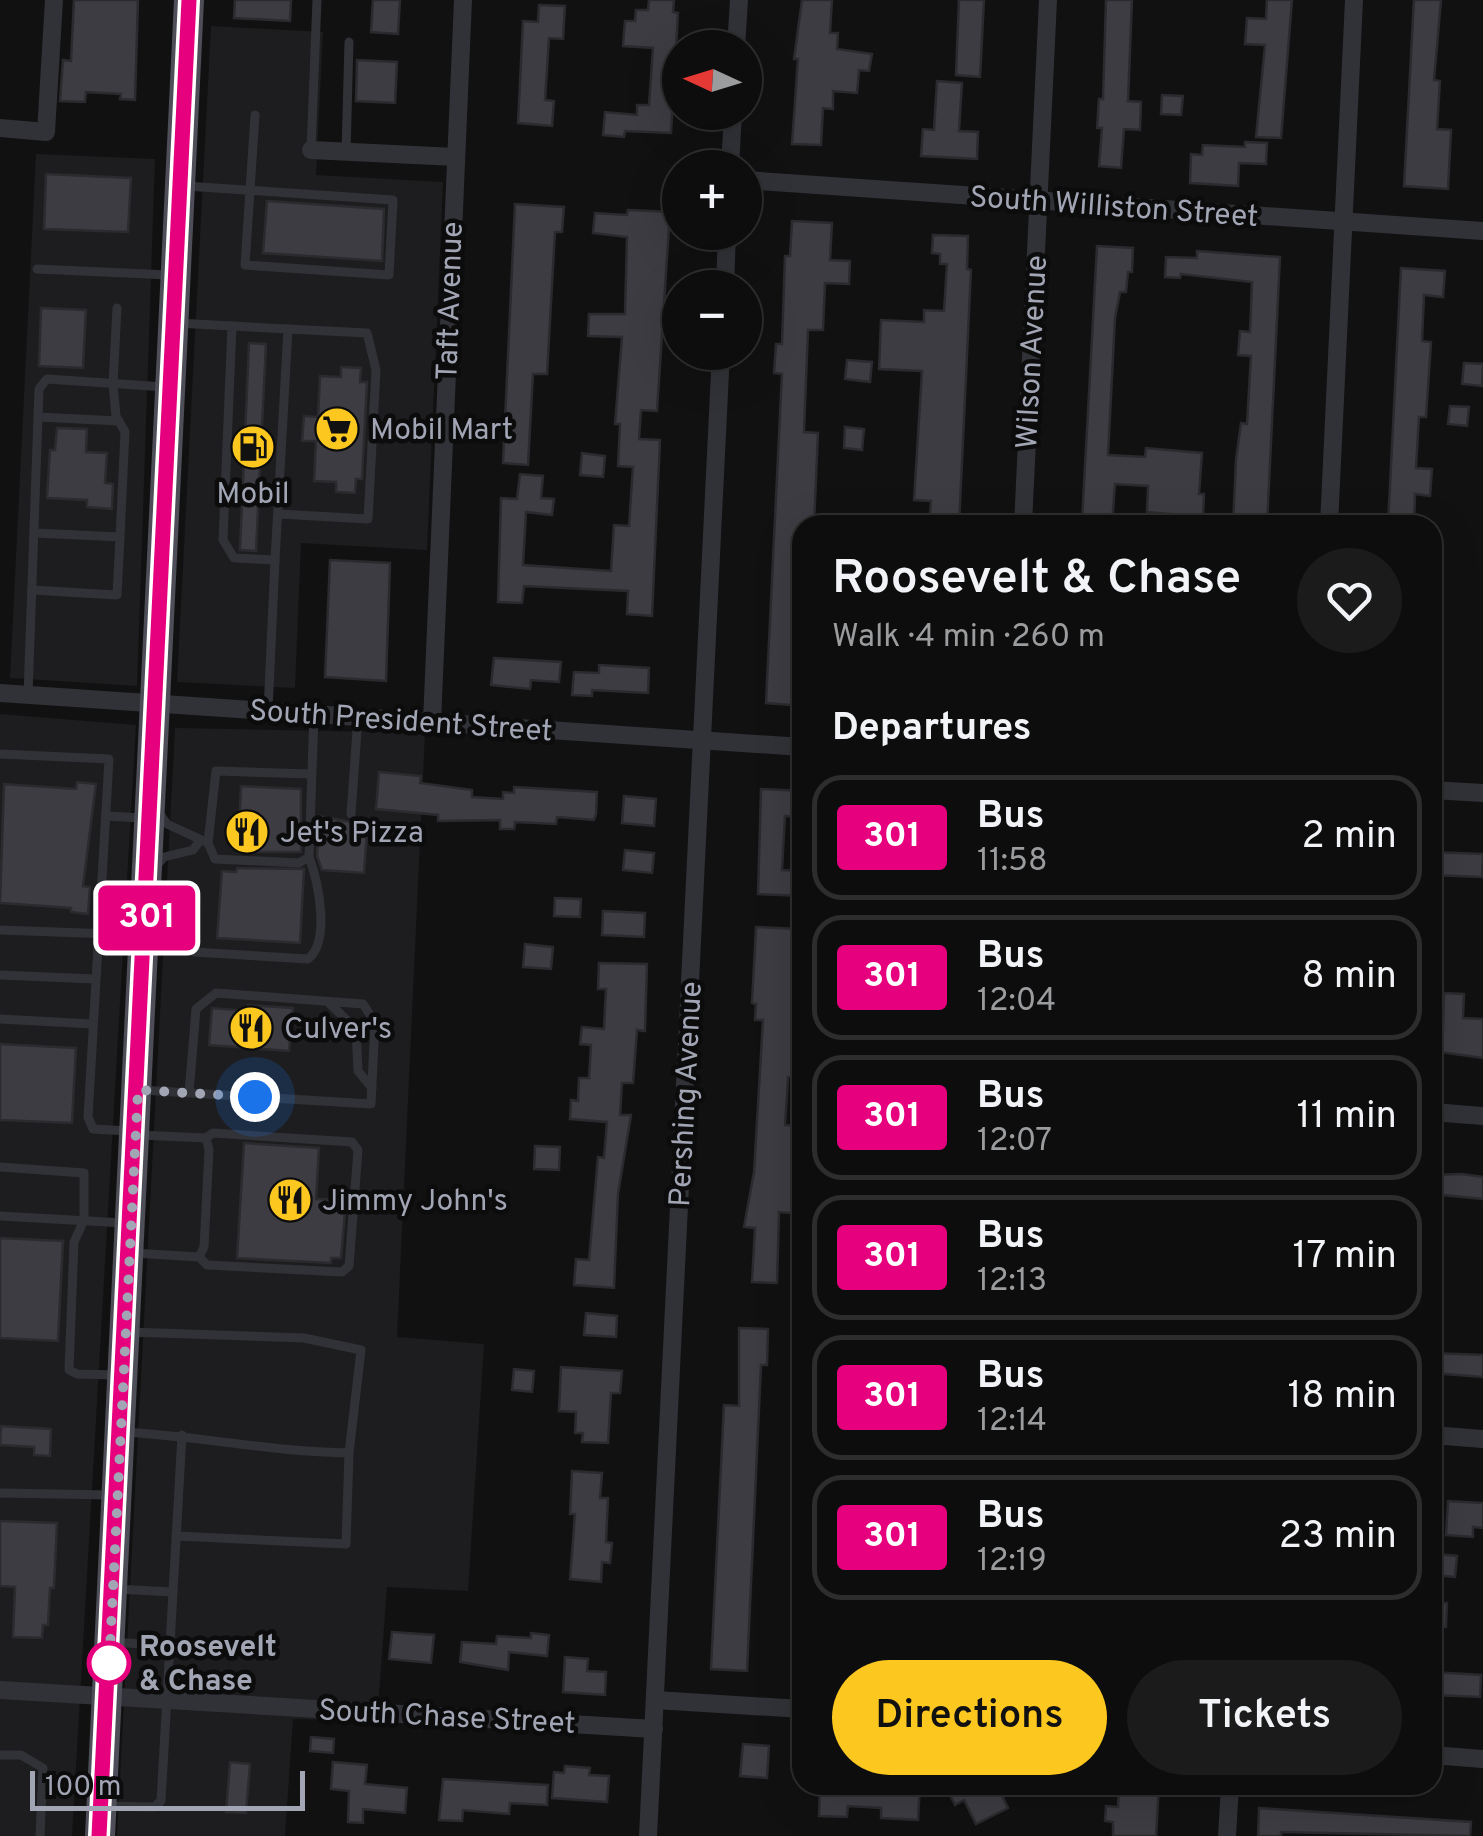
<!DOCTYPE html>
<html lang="en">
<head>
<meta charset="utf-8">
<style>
  :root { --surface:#0d0d0e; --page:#1b1b1c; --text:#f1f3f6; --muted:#9a9c9e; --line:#2d2d2e; --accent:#fcc71f }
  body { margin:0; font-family:Overpass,sans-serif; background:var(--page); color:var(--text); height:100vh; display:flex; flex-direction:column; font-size:38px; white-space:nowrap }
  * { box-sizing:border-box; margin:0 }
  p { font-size:32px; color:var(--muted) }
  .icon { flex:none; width:55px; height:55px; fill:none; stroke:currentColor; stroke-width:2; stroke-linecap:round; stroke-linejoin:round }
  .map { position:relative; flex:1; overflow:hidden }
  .details { position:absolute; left:792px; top:515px; width:650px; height:1280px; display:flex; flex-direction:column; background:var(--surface); border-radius:30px; box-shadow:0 10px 40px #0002,0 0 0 2px var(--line) }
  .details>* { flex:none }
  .badge { padding:0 20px; border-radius:8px; font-size:35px; line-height:65px }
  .needle { width:65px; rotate:274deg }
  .tools { position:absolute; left:662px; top:30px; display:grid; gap:20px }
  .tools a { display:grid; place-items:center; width:100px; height:100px; border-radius:50%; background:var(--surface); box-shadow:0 10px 40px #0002,0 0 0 2px var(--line); font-size:50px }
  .scale { position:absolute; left:30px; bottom:25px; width:275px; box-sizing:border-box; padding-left:10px; border:5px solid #a1a5b4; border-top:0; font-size:28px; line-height:35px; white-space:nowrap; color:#a1a5b4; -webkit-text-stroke:8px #0c0c0d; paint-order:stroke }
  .you { position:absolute; width:50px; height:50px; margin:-25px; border:8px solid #fff; border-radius:50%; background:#1a73e8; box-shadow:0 0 0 15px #1a73e833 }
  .map>.badge { position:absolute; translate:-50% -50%; box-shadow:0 0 0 5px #fff }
  h2 { padding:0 40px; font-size:38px; line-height:90px }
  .round { display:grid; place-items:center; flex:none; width:105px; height:105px; border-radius:52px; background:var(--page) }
  .overview { display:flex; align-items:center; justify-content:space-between; height:170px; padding:0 40px }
  h1 { font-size:48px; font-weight:600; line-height:75px }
  .button { display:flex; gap:20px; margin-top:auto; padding:20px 40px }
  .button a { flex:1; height:115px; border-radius:60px; background:var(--accent); color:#111; font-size:40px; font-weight:600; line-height:115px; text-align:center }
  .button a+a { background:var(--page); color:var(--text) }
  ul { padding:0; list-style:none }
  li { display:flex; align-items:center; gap:30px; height:125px; margin:0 20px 15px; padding:0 20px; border:5px solid var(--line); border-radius:30px }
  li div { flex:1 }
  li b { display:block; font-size:38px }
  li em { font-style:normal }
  li .badge { min-width:110px; font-weight:700; text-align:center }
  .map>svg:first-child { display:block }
  .built { fill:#1d1d1f }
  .building { fill:#3c3c42; stroke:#2b2a2e; stroke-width:2.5 }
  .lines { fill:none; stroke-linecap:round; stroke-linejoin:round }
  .service { stroke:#313237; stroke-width:9 }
  .minor { stroke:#313237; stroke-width:18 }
  .primary { stroke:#4d4e57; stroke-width:30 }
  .line-casing { stroke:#fff; stroke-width:22 }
  .line { stroke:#e6007e; stroke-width:15 }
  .walk { stroke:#a1a5b4; stroke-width:10; stroke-dasharray:0 18 }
  .stop-dot { fill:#fff; stroke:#e6007e; stroke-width:5 }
  .labels { text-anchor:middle; stroke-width:9; stroke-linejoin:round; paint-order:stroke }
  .street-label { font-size:30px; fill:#a1a5b4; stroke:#0c0c0d }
  .poi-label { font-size:30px; fill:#a1a5b4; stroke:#0c0c0d; text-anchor:start }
  .stop-label { font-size:30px; font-weight:bold; fill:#a1a5b4; stroke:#0c0c0d; text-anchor:start }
</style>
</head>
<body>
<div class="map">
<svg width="1483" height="1836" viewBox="0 0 1483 1836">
  <rect width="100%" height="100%" fill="#111112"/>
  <g class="built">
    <polygon points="211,26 323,32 316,175 443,182 427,550 301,543 295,688 177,682"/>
    <polygon points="36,154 155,159 137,686 10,678"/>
    <polygon points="0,714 136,725 72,1836 0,1836"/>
    <polygon points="175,728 425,733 397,1337 484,1344 468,1591 387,1587 377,1721 293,1719 285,1836 117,1836"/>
  </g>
  <g class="building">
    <polygon points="74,0 138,0 135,100 120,99 121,94 86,92 85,102 60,101 63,60 71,61"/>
    <polygon points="235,0 291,0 290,21 234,18"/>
    <polygon points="373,0 400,0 398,34 371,32"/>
    <polygon points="649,0 674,0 673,12 678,13 671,133 625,131 624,137 603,135 605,112 637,115 637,105 649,105 653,48 623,46 625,21 635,21 636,10 648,10"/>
    <polygon points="802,0 832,0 830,33 838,33 837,49 872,54 869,71 859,70 857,93 833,91 833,109 823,108 821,145 792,144 798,59 794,59"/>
    <polygon points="959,0 984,0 980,77 956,75"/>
    <polygon points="1106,0 1132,0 1128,101 1141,102 1140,130 1124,129 1121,168 1099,166 1102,128 1097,128 1099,99 1103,99"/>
    <polygon points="1267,0 1292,0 1281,138 1256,137 1265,45 1245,44 1247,18 1266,19"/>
    <polygon points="1414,0 1441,0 1434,80 1440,81 1437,129 1451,130 1448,189 1404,186"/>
    <polygon points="539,5 565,6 563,39 549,38 545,100 554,101 552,126 518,123 523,21 538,22"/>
    <polygon points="357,60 397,62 395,103 356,101"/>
    <polygon points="937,81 962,83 959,131 978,132 977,159 921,156 923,129 934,130"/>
    <polygon points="1162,95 1183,96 1181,115 1161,114"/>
    <polygon points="1245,142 1267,143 1266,164 1239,163 1238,186 1190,183 1191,154 1202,155 1203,145 1245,147"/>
    <polygon points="46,174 131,178 128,232 44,229"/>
    <polygon points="267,201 384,209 382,261 263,253"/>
    <polygon points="515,204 564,207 562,232 555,232 547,374 533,374 528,465 503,463"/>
    <polygon points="628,210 670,212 657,411 641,410 639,439 660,440 652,616 627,614 628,591 524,586 522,603 498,602 501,498 517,499 520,474 543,476 541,498 554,499 552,515 526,512 523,565 611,571 614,525 629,526 633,467 618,466 620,424 615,424 622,337 588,336 589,314 625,314 627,237 593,233 595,213 627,215"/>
    <polygon points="792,221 832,223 830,260 850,261 849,284 825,283 823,330 808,330 804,432 818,433 814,525 802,525 802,546 798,545 795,600 802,600 802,629 795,628 792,680 802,681 802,706 766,703 782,374 774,373 776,344 782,344 785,256 790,256"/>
    <polygon points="933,235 968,236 967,269 971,270 959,525 929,525 931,501 914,500 922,371 879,369 881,320 924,322 924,310 944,311 947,264 940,264 940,254 932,253"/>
    <polygon points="1097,246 1133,248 1132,272 1128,272 1126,292 1120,292 1115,318 1108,455 1145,457 1146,448 1202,453 1199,494 1204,494 1203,517 1147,512 1148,486 1115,484 1112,524 1082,522"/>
    <polygon points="1197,251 1280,257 1267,525 1233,525 1236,460 1241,423 1247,424 1251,356 1238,355 1240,331 1250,332 1252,282 1181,274 1180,278 1165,277 1166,257 1197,258"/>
    <polygon points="1401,268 1445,271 1443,297 1424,295 1422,341 1431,342 1426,417 1419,417 1416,468 1432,469 1430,496 1415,494 1414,525 1388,525"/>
    <polygon points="41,308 86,310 83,368 39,366"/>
    <polygon points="249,343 266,344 256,551 240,550"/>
    <polygon points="847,360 872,362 870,382 845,379"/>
    <polygon points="1464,363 1483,364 1482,386 1462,384"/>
    <polygon points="341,367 361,368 360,382 367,382 362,479 356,479 355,493 336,492 336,482 314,481 316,441 302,441 304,416 318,417 320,376 341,377"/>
    <polygon points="1450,406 1469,407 1467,426 1448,424"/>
    <polygon points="845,427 864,429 862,450 844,448"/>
    <polygon points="57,428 87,429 86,452 107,453 105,483 113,484 112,509 87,507 87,500 47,498 50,450 55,450"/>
    <polygon points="582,453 605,456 603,477 580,475"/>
    <polygon points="330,560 390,563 386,681 325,677"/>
    <polygon points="494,658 561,662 559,682 531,680 530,689 491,685"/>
    <polygon points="599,665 649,668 648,693 592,690 592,696 572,695 574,672 599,673"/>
    <polygon points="379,772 421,776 420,783 472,790 472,797 503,799 503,792 514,793 514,787 597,792 596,814 594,820 557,817 556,824 515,822 514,829 500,829 500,820 438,821 438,815 376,809"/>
    <polygon points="77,782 96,784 83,886 90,887 88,914 71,912 71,908 0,903 4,784 76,789"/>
    <polygon points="241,786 301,789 301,852 238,852"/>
    <polygon points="761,789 802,791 802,817 785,816 782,870 802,871 802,896 758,894"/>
    <polygon points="624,796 656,799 654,826 622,823"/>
    <polygon points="319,816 351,822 368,819 364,873 322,870 317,856"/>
    <polygon points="625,850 654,853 652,873 623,870"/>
    <polygon points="1432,852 1483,854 1482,877 1432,875"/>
    <polygon points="237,868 304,869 300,943 217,938 222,871 236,872"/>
    <polygon points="555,898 581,899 580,917 554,916"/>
    <polygon points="603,911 645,913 644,937 602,935"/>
    <polygon points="756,927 799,929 796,974 800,974 802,1078 788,1077 785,1125 802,1126 802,1214 779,1212 777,1283 752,1282 755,1228 744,1227 754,1172 763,1020 755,1020 756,1004 752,1003"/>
    <polygon points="525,944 553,947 551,969 523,967"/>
    <polygon points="599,963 647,964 645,1031 637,1030 633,1083 622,1083 620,1115 631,1115 618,1194 614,1288 574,1285 576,1259 589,1260 598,1157 604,1158 607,1122 570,1119 571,1100 578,1101 579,1078 589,1078 591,1045 580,1044 582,1027 604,1029 606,989 598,989"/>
    <polygon points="1444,993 1464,994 1463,1018 1483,1019 1483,1058 1432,1051 1432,1028 1443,1029"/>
    <polygon points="248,1005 293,1008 289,1051 209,1045 212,1008 247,1011"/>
    <polygon points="0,1044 76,1048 72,1123 0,1120"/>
    <polygon points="244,1143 319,1148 316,1199 346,1200 341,1258 331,1258 331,1263 237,1258"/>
    <polygon points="535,1146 560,1147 559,1170 534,1169"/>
    <polygon points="1462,1174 1483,1177 1483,1199 1432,1194 1432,1175"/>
    <polygon points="0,1238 63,1241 58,1341 0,1338"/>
    <polygon points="586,1313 617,1316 616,1337 584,1335"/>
    <polygon points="739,1328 768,1329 767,1365 761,1365 747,1671 711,1669 724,1405 739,1406"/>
    <polygon points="1432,1353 1483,1355 1483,1377 1432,1373"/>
    <polygon points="561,1367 622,1371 620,1393 611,1393 608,1443 582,1442 583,1433 575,1433 576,1412 559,1411"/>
    <polygon points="514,1369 534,1371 532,1392 512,1390"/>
    <polygon points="1,1426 51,1429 50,1456 34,1455 34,1447 0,1445"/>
    <polygon points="572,1471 602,1473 600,1498 608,1498 606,1542 612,1543 610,1563 602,1562 601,1582 570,1579 575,1514 570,1514"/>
    <polygon points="1448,1501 1483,1503 1483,1528 1473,1527 1473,1537 1446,1535"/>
    <polygon points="0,1521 57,1523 54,1588 50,1588 48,1625 43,1625 42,1638 13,1637 15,1587 0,1586"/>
    <polygon points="1436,1554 1457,1556 1455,1577 1434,1575"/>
    <polygon points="1432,1603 1447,1603 1446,1627 1432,1626"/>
    <polygon points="392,1632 434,1635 431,1663 389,1659"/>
    <polygon points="531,1633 549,1635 547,1656 509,1652 508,1670 460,1662 462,1642 496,1644 497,1636 531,1638"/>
    <polygon points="565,1657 588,1659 587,1671 606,1672 605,1695 563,1692"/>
    <polygon points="1432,1672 1481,1675 1480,1697 1432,1695"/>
    <polygon points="311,1737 334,1739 333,1753 310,1751"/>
    <polygon points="743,1744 769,1746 767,1778 740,1776"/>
    <polygon points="230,1762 250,1764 246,1813 226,1812"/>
    <polygon points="333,1762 367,1765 365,1784 407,1788 405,1813 363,1809 363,1823 348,1822 349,1791 331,1789"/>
    <polygon points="565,1766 590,1768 589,1775 609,1776 607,1802 552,1798 554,1772 564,1773"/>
    <polygon points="443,1779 548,1785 547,1805 510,1803 509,1814 463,1810 462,1821 439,1820"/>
    <polygon points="820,1785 920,1785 918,1820 881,1818 881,1808 848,1806 847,1817 819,1816"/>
    <polygon points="945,1785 997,1785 1008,1808 976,1824 964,1800 955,1805"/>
    <polygon points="1119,1785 1159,1785 1156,1836 1113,1836 1113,1822 1105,1821 1106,1806 1118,1807"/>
    <polygon points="1259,1808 1471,1822 1470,1836 1281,1832 1281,1836 1258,1836"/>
  </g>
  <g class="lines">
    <g class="service">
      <polyline points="311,150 317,0"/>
      <polyline points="346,153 349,42"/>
      <path d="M186 186C255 191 324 195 393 200L389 275 245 265 255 115"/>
      <polyline points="37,269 169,275"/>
      <polyline points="117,308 113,384 116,416 125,432 120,537"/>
      <polyline points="177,323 232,326 223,540 234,558 275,560 268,711"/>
      <polyline points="232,326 288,329 275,560"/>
      <polyline points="38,417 119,421"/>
      <polyline points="279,514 368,519 376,370 367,333 288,329"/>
      <polyline points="32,590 117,595 120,537 34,533"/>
      <polyline points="28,695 39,389 47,379 165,387"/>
      <polyline points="0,754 109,759 88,1117 93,1129 128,1131"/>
      <polyline points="310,774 216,771 208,843 215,859 299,863 309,857 314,714"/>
      <polyline points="158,812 167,824 208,843"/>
      <polyline points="351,814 358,717"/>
      <polyline points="106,816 143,818"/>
      <polyline points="156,866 164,857 193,850 199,842"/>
      <path d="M151 891 192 893 196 899 194 952 308 959C331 941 318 881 309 857"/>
      <polyline points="0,930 194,937"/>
      <polyline points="0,975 95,979"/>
      <polyline points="328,1002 356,1029 358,1071 372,1088"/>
      <polyline points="0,1019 92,1024"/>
      <polyline points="141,1090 371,1104 375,1022 363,1004 216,993 196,1009 189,1093"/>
      <polyline points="140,1135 206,1138 209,1150 204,1247 199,1257"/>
      <polyline points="0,1167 84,1173 84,1220 74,1242 69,1370 77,1374 116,1375"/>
      <polyline points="0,1216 124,1223"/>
      <polyline points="133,1253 199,1257 207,1265 342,1272 349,1266 358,1150 352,1142 213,1133 206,1138"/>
      <path d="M123 1432C199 1436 273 1452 349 1453L361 1350 304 1338 128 1332"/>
      <polyline points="0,1493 112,1495"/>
      <polyline points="176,1536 346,1544 349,1453"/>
      <polyline points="116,1589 173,1592"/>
      <polyline points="113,1642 170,1646"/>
      <polyline points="0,1755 21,1755 43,1768 40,1836"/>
      <polyline points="109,1806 154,1807 161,1801 182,1435"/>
    </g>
    <g class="minor">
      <polyline points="736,48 739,0"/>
      <polyline points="0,128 46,132 54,0"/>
      <polyline points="311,150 455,157"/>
      <polyline points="730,168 733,112"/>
      <polyline points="745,180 1483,231"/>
      <polyline points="725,288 727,232"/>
      <polyline points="1023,525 1048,0"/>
      <polyline points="1329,525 1354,0"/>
      <polyline points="0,693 802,747"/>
      <polyline points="432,722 463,0"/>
      <polyline points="1432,790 1483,793"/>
      <polyline points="1432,1112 1483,1116"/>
      <polyline points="1432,1435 1483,1439"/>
      <polyline points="0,1690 654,1729"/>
      <polyline points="655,1700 802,1709"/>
      <polyline points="1432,1755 1483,1759"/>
      <polyline points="648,1836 721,352"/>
      <polyline points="1227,1836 1230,1785"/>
    </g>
    <polyline class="primary" points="100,1836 189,0"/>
  </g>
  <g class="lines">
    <defs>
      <polyline id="line" points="99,1836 189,0"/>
    </defs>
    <use href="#line" class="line-casing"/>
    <use href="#line" class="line"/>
    <polyline class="walk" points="109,1663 109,1669 138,1090 255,1097"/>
  </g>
  <defs>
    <symbol id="supermarket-disc" viewBox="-11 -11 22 22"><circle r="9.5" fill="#fcc71f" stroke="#0c0c0d"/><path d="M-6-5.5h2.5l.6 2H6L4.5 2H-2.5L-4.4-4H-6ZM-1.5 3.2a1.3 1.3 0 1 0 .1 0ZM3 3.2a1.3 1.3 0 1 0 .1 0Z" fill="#111"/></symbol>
    <symbol id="fuel-disc" viewBox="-11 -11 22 22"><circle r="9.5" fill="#fcc71f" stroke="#0c0c0d"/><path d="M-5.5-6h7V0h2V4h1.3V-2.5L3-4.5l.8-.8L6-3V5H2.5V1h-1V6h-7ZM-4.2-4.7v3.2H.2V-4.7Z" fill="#111"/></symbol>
    <symbol id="restaurant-disc" viewBox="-11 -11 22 22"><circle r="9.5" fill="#fcc71f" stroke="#0c0c0d"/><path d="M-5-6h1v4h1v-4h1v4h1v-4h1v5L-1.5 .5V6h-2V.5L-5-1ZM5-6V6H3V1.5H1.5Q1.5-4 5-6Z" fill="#111"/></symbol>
  </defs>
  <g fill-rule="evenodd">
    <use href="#supermarket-disc" x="312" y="404" width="50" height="50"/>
    <use href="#fuel-disc" x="228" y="422" width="50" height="50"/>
    <use href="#restaurant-disc" x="222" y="807" width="50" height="50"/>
    <use href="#restaurant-disc" x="226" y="1003" width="50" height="50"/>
    <use href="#restaurant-disc" x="265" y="1175" width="50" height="50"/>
  </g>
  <circle class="stop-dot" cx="109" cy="1663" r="20"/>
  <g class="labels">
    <g class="street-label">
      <text transform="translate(1114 206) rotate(4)" y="10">South Williston Street</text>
      <text transform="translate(449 301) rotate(-88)" y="10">Taft Avenue</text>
      <text transform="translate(1031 352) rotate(-87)" y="10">Wilson Avenue</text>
      <text transform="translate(401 720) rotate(4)" y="10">South President Street</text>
      <text transform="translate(685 1094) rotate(-87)" y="10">Pershing Avenue</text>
      <text transform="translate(447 1716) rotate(3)" y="10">South Chase Street</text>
    </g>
    <g class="poi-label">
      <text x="370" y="439">Mobil Mart</text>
      <text x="253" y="503" text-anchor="middle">Mobil</text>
      <text x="280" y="842">Jet's Pizza</text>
      <text x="284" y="1038">Culver's</text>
      <text x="322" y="1210">Jimmy John's</text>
    </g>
    <g class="stop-label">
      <text x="139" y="1656">Roosevelt<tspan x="139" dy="34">&amp; Chase</tspan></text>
    </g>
  </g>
</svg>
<div class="tools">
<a><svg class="needle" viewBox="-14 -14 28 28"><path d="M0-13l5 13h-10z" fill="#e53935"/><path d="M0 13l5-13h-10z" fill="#9a9c9e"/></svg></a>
<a>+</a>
<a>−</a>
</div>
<div class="scale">100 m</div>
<div class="you" style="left:255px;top:1097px"></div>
<b class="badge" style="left:147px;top:918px;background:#e6007e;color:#fff">301</b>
<section class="details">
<div class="overview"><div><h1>Roosevelt &amp; Chase</h1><p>Walk · 4 min · 260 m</p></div><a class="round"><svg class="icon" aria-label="heart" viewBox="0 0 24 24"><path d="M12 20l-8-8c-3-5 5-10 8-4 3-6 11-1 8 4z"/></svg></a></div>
<h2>Departures</h2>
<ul>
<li><span class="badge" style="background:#e6007e;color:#fff">301</span><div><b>Bus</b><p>11:58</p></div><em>2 min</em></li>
<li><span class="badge" style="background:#e6007e;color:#fff">301</span><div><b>Bus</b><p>12:04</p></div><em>8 min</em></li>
<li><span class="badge" style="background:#e6007e;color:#fff">301</span><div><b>Bus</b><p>12:07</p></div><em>11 min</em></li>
<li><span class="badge" style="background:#e6007e;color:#fff">301</span><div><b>Bus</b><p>12:13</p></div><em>17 min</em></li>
<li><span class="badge" style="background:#e6007e;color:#fff">301</span><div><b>Bus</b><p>12:14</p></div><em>18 min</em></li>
<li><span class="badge" style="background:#e6007e;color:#fff">301</span><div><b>Bus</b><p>12:19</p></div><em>23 min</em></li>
</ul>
<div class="button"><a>Directions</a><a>Tickets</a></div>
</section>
</div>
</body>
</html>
